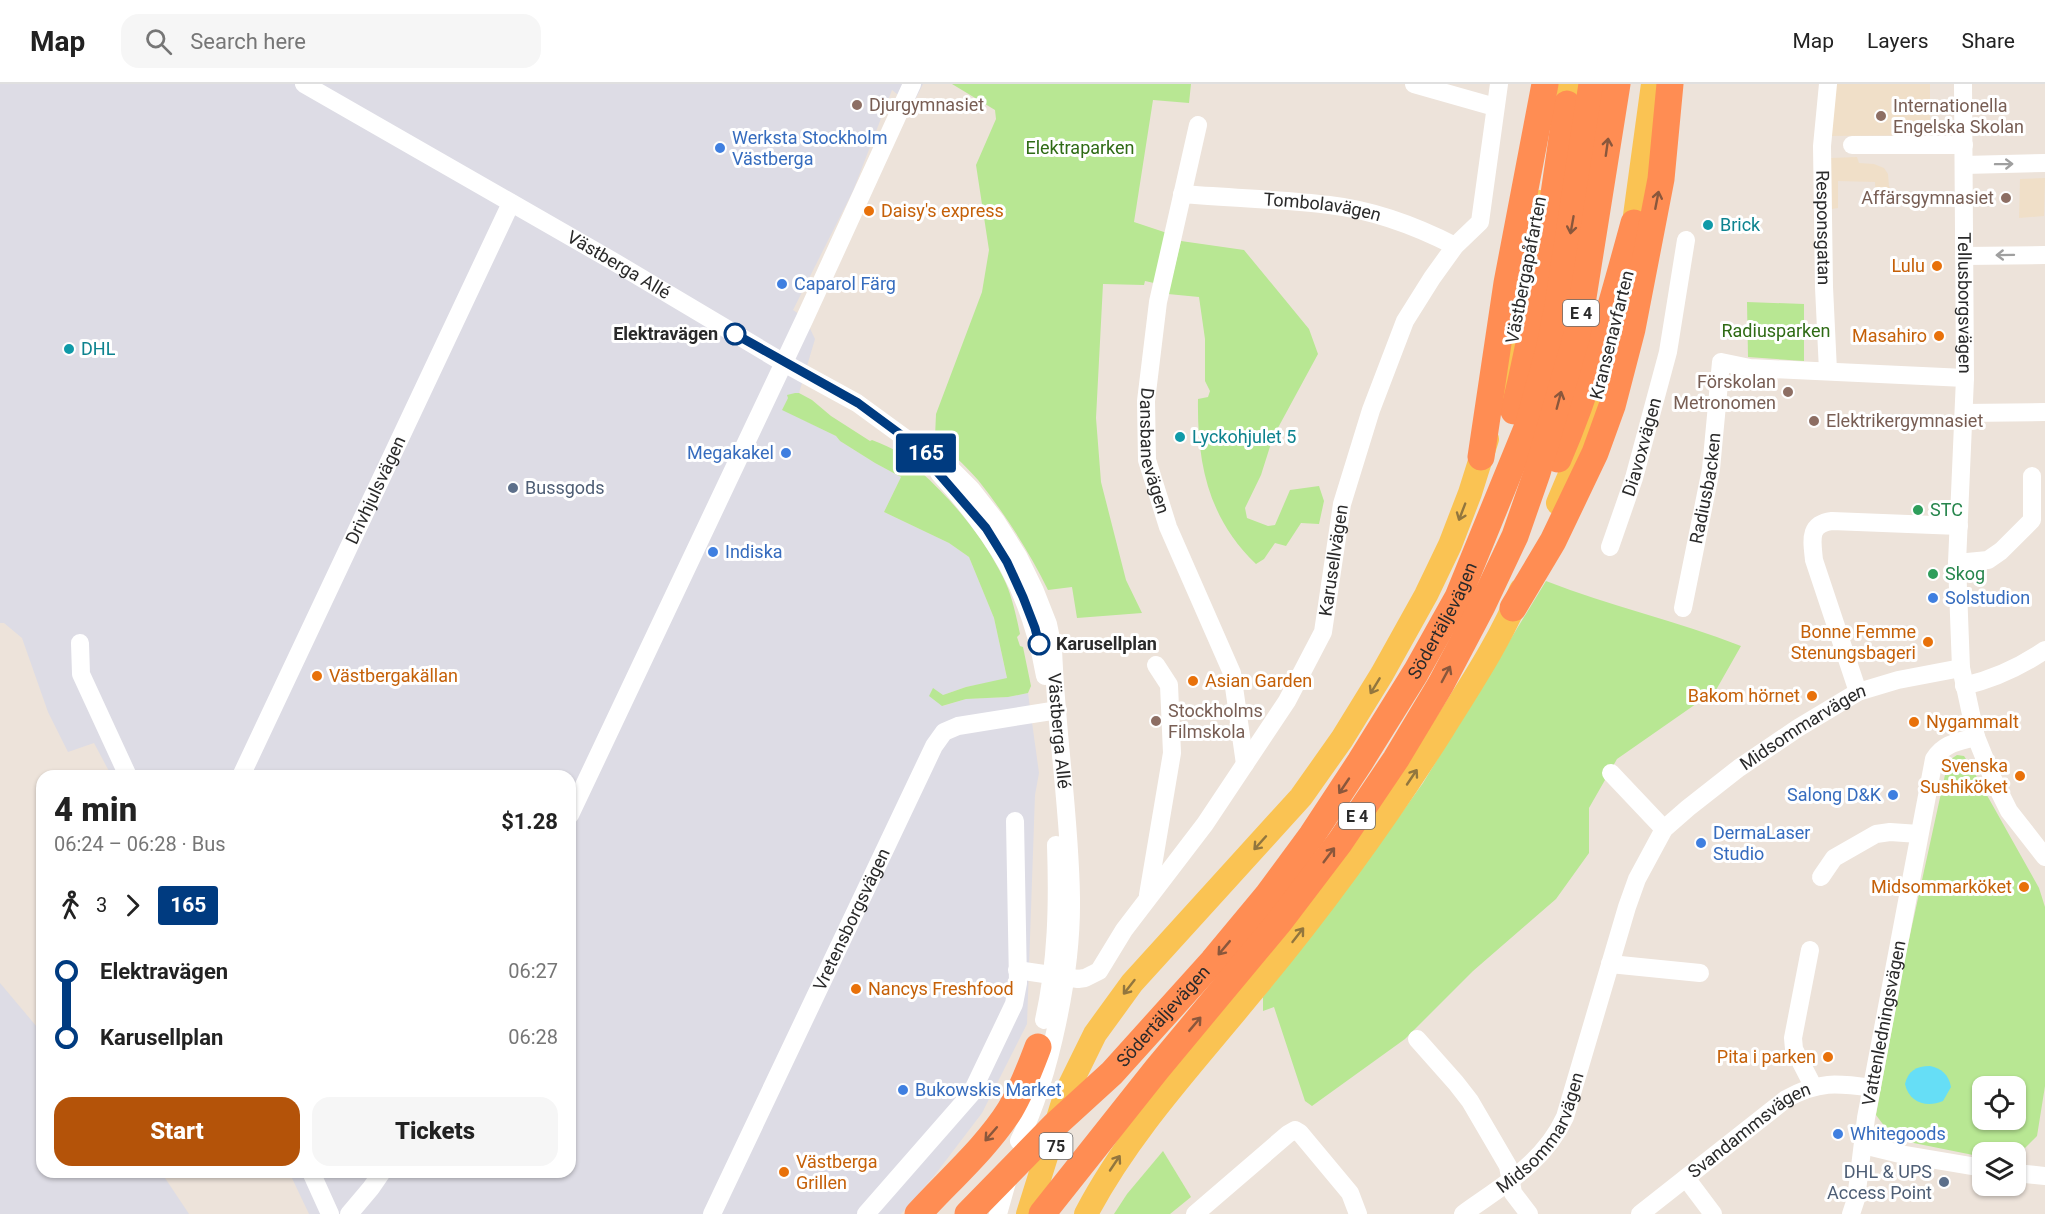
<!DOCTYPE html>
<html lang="en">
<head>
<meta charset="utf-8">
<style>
  :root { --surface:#fff; --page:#f6f6f6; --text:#222; --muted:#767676; --line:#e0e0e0; --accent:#b45309 }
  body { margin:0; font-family:Roboto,sans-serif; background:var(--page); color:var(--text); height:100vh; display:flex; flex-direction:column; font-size:22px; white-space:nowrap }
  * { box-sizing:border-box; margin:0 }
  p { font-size:20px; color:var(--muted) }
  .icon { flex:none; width:33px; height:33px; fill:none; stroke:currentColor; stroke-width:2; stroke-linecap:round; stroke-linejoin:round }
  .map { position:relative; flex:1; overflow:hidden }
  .drawer { position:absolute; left:36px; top:686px; width:540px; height:408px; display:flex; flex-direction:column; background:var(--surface); border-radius:18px; box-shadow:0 2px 4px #0004 }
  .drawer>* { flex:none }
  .badge { padding:0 12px; border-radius:4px; font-size:21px; line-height:39px }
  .controls { position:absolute; left:1972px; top:992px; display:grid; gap:12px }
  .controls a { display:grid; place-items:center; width:54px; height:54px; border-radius:12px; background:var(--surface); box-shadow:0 2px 4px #0004; font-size:30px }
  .map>.badge { position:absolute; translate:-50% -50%; box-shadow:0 0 0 3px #fff }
  .legs { display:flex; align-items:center; gap:9px; height:66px; padding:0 18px; font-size:20px }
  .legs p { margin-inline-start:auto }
  .overview { display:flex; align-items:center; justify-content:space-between; height:102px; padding:0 18px }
  h1 { font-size:33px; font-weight:800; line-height:45px }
  .cta { display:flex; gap:12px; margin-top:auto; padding:12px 18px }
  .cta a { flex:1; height:69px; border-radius:18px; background:var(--accent); color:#fff; font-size:24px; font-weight:800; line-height:69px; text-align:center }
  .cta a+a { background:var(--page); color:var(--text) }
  ul { padding:0 18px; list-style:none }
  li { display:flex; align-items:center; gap:21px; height:66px; font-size:22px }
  li i { display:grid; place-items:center; width:9px; height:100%; margin:0 8px; background:currentColor }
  li i::after { content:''; width:15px; height:15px; margin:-8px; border:4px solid; border-radius:50%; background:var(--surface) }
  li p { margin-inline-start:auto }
  li:first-child i { background:linear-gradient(#0000 50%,currentColor 0) }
  li:last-child i { background:linear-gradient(currentColor 50%,#0000 0) }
  header { display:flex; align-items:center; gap:36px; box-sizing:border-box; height:84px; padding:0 30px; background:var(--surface); border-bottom:2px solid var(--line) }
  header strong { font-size:28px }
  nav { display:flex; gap:33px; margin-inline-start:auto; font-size:21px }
  .search { width:420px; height:54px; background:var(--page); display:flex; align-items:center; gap:15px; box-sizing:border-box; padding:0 21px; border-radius:18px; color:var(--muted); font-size:22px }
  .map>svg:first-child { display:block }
  .industrial { fill:#dddce5 }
  .education { fill:#f0dfc8 }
  .green { fill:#b8e793; fill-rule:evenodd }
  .water { fill:#66def6 }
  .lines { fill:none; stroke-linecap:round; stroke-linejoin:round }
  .minor { stroke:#fff; stroke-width:18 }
  .major { stroke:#fac353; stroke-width:24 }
  .highway { stroke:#ff8d53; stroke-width:27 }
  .oneway { stroke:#8a573c }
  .oneway2 { stroke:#9f9f9f }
  .oneway3 { stroke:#92763e }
  .line-1-casing { stroke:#fff; stroke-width:14 }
  .line-1 { stroke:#003b80; stroke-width:9 }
  .education-dot { fill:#8d6e63; stroke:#fff; stroke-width:2 }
  .shop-dot { fill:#3f7fe0; stroke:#fff; stroke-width:2 }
  .food-dot { fill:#e8710a; stroke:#fff; stroke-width:2 }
  .culture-dot { fill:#0f9aa8; stroke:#fff; stroke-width:2 }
  .stop-1-dot { fill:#fff; stroke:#003b80; stroke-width:3 }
  .service-dot { fill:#5c6f8a; stroke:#fff; stroke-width:2 }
  .leisure-dot { fill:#2e9e5b; stroke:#fff; stroke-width:2 }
  .labels { text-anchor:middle; stroke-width:6; stroke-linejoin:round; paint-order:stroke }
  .shield { fill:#fff; stroke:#6a6a6a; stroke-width:1.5 }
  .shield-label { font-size:16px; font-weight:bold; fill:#2a2a2a }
  .education-label { font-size:18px; fill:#785e54; stroke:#fff; text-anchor:start }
  .shop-label { font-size:18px; fill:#366cbe; stroke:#fff; text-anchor:start }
  .park-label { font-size:18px; fill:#2f6b15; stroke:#fff }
  .street-label { font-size:18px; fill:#2a2a2a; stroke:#fff }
  .food-label { font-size:18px; fill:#c56008; stroke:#fff; text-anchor:end }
  .culture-label { font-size:18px; fill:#0d838f; stroke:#fff; text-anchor:start }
  .stop-label { font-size:18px; font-weight:bold; fill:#2a2a2a; stroke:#fff; text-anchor:end }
  .service-label { font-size:18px; fill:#4e5e75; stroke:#fff; text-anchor:start }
  .leisure-label { font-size:18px; fill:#27864d; stroke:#fff; text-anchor:start }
</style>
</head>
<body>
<header>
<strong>Map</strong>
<div class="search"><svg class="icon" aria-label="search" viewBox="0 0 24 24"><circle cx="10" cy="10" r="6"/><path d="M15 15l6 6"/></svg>Search here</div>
<nav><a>Map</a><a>Layers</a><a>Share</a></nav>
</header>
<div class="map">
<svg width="2045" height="1130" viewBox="0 0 2045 1130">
  <rect width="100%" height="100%" fill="#ede3da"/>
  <g class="industrial">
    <polygon points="0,0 923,0 912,22 892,6 853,107 793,226 805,234 815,255 799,309 795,309 788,314 783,326 836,352 840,357 875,379 901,393 884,428 949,459 969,473 994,534 1007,595 966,603 943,611 943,622 966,615 1008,613 1028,609 1039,689 1035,711 1027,940 982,1029 934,1092 901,1130 309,1130 291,1092 282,1088 570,1088 570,692 111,691 94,659 68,668 48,628 22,554 4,539 0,539"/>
    <polygon points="0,899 42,949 42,1088 161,1088 189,1130 0,1130"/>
  </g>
  <g class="education">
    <polygon points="1835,0 1930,0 1930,51 1830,52"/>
    <polygon points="1857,73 1859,79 1874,80 1884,84 1888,90 1889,102 1891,106 1891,119 1876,119 1875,98 1838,97 1838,124 1832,125 1831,74"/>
    <polygon points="2045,94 2044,132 2019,134 2020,95"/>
  </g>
  <g class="green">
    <path d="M952 0H1191L1189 19 1153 16 1134 138 1167 149 1154 199 1145 197 1144 201 1103 200 1096 334 1101 398 1126 496 1142 529 1077 534 1072 503 1048 506C1029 467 1005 430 978 396 965 381 949 367 935 353L936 330 982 208 989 166 976 81 996 35 995 26Z"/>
    <path d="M1181 157 1244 166 1309 245 1318 270 1273 353 1261 391 1245 424 1247 434 1268 442 1275 441 1290 406 1319 402 1324 417 1319 440 1301 439 1286 462 1275 459 1264 475 1256 480C1208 434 1197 379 1198 315L1208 313 1210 307 1205 297V255L1199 213 1168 210Z"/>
    <polygon points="1747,218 1804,220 1804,277 1748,273"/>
    <path d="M795 309H799L812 316 831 332 870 357 872 356C882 360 892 364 901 370 908 375 915 382 921 388 954 418 983 453 1003 493 1012 511 1016 531 1020 550L1017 553 1020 562 1023 563 1031 602 1028 609 1008 613 966 615 942 622 929 612 933 604 943 611 966 603 1007 594 994 534 969 473 949 459 884 428 901 393 875 379 840 357 836 352 782 326 788 314 787 311Z"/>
    <path d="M1546 497C1610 522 1677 537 1741 562L1716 606 1617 675 1589 724V769L1556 815 1473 887 1405 955 1312 1022 1305 1017 1274 923 1263 927V913L1357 791 1423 699Z"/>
    <path d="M1957 671 1964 672 1970 681 2039 804 2045 823V1002L2037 1052 2017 1072 2016 1068H1983V1073L1894 1055 1876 1031 1905 874 1948 677ZM1983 1002H2016V1035H1983Z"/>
    <polygon points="1163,1067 1191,1113 1170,1130 1114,1130 1127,1110"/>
  </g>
  <path class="water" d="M1930 982C1941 984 1949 991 1951 1003L1943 1017C1927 1024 1909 1019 1905 1000 1908 987 1916 982 1930 982Z"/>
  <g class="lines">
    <g class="minor">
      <path id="s1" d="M304 0 611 176 784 279 857 319 927 370 943 377 971 405 996 437 1018 472 1035 507 1048 540 1053 564C1056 648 1070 731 1071 814 1072 887 1051 991 1019 1057"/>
      <polyline points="1414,0 1495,23"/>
      <path id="s2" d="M1828 0 1822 62 1824 203 1828 287"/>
      <path id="s3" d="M1963 0 1965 294 1957 479 1961 584 1976 653 1993 695 2009 727 2045 773"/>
      <path id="s4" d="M1198 41 1158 218 1146 317 1147 376 1168 443 1232 589 1245 680"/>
      <polyline points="1852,61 1964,61"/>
      <polyline points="1964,81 2045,79"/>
      <path id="s5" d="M1182 110C1231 114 1280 115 1329 121 1373 126 1416 142 1455 162"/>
      <polyline points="1964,172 2045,171"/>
      <polyline points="1964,329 2045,328"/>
      <path d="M939 389C997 453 1030 506 1045 592"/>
      <path id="s6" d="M1610 463 1634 394 1668 268 1686 156"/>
      <polyline points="1957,479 1988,476 2001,467 2032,436 2032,392"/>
      <path id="s7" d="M1683 524 1711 385 1721 278 1750 284 1965 294"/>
      <polyline points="80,559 81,590 128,692"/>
      <path d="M1964 602C1994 595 2020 583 2045 566"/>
      <path d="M1858 608 1814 476C1812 456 1808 440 1832 437L1959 442"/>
      <polyline points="1611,689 1664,745"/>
      <path id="s8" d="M241 692 511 119"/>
      <polyline points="570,731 805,234 912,0"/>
      <polyline points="1821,793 1834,774 1876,750 1890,748 1919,750"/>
      <polyline points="1148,811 1172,669 1169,601 1156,581"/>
      <polyline points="1810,866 1793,954 1794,965 1813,1002"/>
      <polyline points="1610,880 1700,889"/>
      <path id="s9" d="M1017 886 1078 895 1085 894 1099 887 1124 846 1205 740 1287 617 1323 548 1342 420 1371 326 1405 237 1432 194 1455 162 1480 138 1499 0"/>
      <path d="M1044 936C1057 878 1058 820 1056 761"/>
      <polyline points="1417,955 1456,999 1470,1017 1508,1082 1513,1109 1529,1130"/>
      <polyline points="1863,1061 1900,1070 1983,1084"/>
      <polyline points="311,1088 330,1130"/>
      <polyline points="2016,1089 2045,1092"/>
      <polyline points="1686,1094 1713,1130"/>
      <polyline points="349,1130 371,1104 382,1088"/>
      <path id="s10" d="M712 1130 934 662 944 648 958 642 1058 626"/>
      <polyline points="866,1130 971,1010 1014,920 1018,899 1015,737"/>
      <polyline points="998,1130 1009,1091"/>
      <polyline points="1195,1130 1288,1050 1295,1046 1300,1049 1350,1109 1358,1130"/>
      <path id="s11" d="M1463 1130C1503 1101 1544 1079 1565 1033L1627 823 1637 795 1664 745 1688 724 1739 684 1798 644 1858 608 1898 596 1961 584"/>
      <path id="s12" d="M1640 1130 1786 1015C1818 997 1837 999 1872 1004"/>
      <path id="s13" d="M1851 1130 1856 1115 1866 1034 1934 675C1944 659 1958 658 1976 653"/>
    </g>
    <g class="major">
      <polyline points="1560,38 1567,20 1570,0"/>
      <polyline points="1633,158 1634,139 1653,0"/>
      <polyline points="1502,307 1540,118"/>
      <path d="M1558 419C1583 361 1607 298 1619 236"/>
      <polyline points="1028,1130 1066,1009 1095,950 1132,899 1301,713 1342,655 1382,590 1426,511 1450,461 1470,409 1487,355"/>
      <path d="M1086 1130C1129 1048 1193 980 1251 909 1321 825 1385 737 1443 645 1471 600 1501 555 1521 506"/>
    </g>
    <g class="highway">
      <path d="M1514 327C1539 226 1552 123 1567 20"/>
      <polyline points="1481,373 1507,199 1545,0"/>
      <path d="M1558 375C1591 299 1612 219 1634 139"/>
      <polyline points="1513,524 1553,457 1595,369 1612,322 1632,245 1661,95 1670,0"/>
      <path d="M918 1130C947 1098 987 1063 1010 1026 1022 1006 1030 984 1038 963"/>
      <path id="s14" d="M968 1130 1055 1041 1112 989 1213 877 1267 812 1312 751 1360 678 1416 588 1458 513 1529 339 1550 262 1558 221 1592 0"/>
      <polyline points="1042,1130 1157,985 1280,837 1340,758 1396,675 1441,600 1482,522 1515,452 1537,389 1577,251 1617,0"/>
    </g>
  </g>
  <defs><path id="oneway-shaft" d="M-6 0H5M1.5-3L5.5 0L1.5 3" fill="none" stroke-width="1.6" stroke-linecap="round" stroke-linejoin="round" transform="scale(1.5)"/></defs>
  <g class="oneway">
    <use href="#oneway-shaft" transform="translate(1607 63) rotate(-82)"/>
    <use href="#oneway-shaft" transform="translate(1657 116) rotate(-79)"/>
    <use href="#oneway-shaft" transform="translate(1572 141) rotate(100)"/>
    <use href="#oneway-shaft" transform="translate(1559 316) rotate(-75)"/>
    <use href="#oneway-shaft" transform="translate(1446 590) rotate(-62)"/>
    <use href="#oneway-shaft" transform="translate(1344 702) rotate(124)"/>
    <use href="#oneway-shaft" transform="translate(1329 771) rotate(-53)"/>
    <use href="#oneway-shaft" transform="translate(1224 864) rotate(130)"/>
    <use href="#oneway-shaft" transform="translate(1195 940) rotate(-50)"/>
    <use href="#oneway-shaft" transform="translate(991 1050) rotate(131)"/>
  </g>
  <g class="oneway2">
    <use href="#oneway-shaft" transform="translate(2004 80) rotate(-1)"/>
    <use href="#oneway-shaft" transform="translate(2005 171) rotate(179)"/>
  </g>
  <g class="oneway3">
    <use href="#oneway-shaft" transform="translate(1462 428) rotate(111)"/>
    <use href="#oneway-shaft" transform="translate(1375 602) rotate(121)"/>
    <use href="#oneway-shaft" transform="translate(1412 693) rotate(-56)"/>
    <use href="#oneway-shaft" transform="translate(1260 759) rotate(132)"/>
    <use href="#oneway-shaft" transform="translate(1298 851) rotate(-52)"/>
    <use href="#oneway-shaft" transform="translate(1129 903) rotate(128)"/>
    <use href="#oneway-shaft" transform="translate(1115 1079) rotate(-56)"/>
  </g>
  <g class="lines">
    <defs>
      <polyline id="line-1" points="735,250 858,319 927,370 934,384 986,444 1007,478 1023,513 1035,544 1039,560"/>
    </defs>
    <use href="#line-1" class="line-1-casing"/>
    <use href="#line-1" class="line-1"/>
  </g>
  <g class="education-dot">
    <circle cx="857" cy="21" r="6"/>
    <circle cx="1881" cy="32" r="6"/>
    <circle cx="2006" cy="114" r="6"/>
    <circle cx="1788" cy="308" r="6"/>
    <circle cx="1814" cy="337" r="6"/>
    <circle cx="1156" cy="637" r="6"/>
  </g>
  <g class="shop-dot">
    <circle cx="720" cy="64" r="6"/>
    <circle cx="782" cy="200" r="6"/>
    <circle cx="786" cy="369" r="6"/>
    <circle cx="713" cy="468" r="6"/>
    <circle cx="1933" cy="514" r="6"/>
    <circle cx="1893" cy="711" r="6"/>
    <circle cx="1701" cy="759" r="6"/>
    <circle cx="903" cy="1006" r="6"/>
    <circle cx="1838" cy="1050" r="6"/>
  </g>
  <g class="food-dot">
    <circle cx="869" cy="127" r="6"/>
    <circle cx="1937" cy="182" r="6"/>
    <circle cx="1939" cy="252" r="6"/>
    <circle cx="1928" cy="558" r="6"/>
    <circle cx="317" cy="592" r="6"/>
    <circle cx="1193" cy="597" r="6"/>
    <circle cx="1812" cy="612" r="6"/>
    <circle cx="1914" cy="638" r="6"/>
    <circle cx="2020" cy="692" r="6"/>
    <circle cx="2024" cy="803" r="6"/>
    <circle cx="856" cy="905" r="6"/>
    <circle cx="1828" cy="973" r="6"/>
    <circle cx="784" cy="1088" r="6"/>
  </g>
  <g class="culture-dot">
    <circle cx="1708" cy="141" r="6"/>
    <circle cx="69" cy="265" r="6"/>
    <circle cx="1180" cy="353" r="6"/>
  </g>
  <g class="stop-1-dot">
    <circle cx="735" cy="250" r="10"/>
    <circle cx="1039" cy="560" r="10"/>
  </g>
  <g class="service-dot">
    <circle cx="513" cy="404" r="6"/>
    <circle cx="1944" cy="1098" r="6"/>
  </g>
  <g class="leisure-dot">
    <circle cx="1918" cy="426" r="6"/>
    <circle cx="1933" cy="490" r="6"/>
  </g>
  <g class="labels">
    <g class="shield">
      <rect x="1563" y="216" width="36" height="26" rx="4.5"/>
      <rect x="1339" y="719" width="36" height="26" rx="4.5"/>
      <rect x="1039.5" y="1049" width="33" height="26" rx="4.5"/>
    </g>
    <g class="shield-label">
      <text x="1581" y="235">E 4</text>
      <text x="1357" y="738">E 4</text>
      <text x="1056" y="1068">75</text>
    </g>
    <g class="education-label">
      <text x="869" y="27">Djurgymnasiet</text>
      <text x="1893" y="28">Internationella<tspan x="1893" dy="21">Engelska Skolan</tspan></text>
      <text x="1994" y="120" text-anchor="end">Affärsgymnasiet</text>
      <text x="1776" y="304" text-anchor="end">Förskolan<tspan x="1776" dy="21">Metronomen</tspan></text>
      <text x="1826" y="343">Elektrikergymnasiet</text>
      <text x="1168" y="633">Stockholms<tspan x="1168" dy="21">Filmskola</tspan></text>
    </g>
    <g class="shop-label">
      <text x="732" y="60">Werksta Stockholm<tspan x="732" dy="21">Västberga</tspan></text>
      <text x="794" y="206">Caparol Färg</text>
      <text x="774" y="375" text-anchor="end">Megakakel</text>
      <text x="725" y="474">Indiska</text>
      <text x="1945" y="520">Solstudion</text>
      <text x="1881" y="717" text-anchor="end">Salong D&amp;K</text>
      <text x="1713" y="755">DermaLaser<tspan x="1713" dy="21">Studio</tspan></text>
      <text x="915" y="1012">Bukowskis Market</text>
      <text x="1850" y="1056">Whitegoods</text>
    </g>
    <g class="park-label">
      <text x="1080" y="70">Elektraparken</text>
      <text x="1776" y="253">Radiusparken</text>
    </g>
    <g class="street-label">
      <text dy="6" stroke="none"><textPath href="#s5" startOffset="141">Tombolavägen</textPath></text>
      <text dy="6" stroke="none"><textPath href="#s2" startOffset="144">Responsgatan</textPath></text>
      <text dy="6" stroke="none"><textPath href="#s1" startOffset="363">Västberga Allé</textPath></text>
      <text transform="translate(1526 186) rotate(-79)" y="6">Västbergapåfarten</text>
      <text dy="6" stroke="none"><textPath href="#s3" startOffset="219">Tellusborgsvägen</textPath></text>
      <text transform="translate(1612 251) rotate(-76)" y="6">Kransenavfarten</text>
      <text dy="6" stroke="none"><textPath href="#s6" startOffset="105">Diavoxvägen</textPath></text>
      <text dy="6" stroke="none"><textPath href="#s4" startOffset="332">Dansbanevägen</textPath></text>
      <text dy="6" stroke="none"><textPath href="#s8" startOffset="316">Drivhjulsvägen</textPath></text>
      <text dy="6" stroke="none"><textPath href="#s7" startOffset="122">Radiusbacken</textPath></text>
      <text dy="6" stroke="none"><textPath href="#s9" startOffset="564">Karusellvägen</textPath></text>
      <text dy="6" stroke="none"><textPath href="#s14" startOffset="764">Södertäljevägen</textPath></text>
      <text dy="6" stroke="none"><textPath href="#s1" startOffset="1046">Västberga Allé</textPath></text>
      <text dy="6" stroke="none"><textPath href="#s11" startOffset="621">Midsommarvägen</textPath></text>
      <text dy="6" stroke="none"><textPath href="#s10" startOffset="326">Vretensborgsvägen</textPath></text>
      <text dy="6" stroke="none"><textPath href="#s14" startOffset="278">Södertäljevägen</textPath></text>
      <text dy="6" stroke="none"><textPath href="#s13" startOffset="194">Vattenledningsvägen</textPath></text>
      <text dy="6" stroke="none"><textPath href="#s11" startOffset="116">Midsommarvägen</textPath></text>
      <text dy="6" stroke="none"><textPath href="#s12" startOffset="138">Svandammsvägen</textPath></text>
    </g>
    <g class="food-label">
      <text x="881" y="133" text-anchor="start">Daisy's express</text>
      <text x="1925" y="188">Lulu</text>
      <text x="1927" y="258">Masahiro</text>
      <text x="1916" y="554">Bonne Femme<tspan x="1916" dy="21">Stenungsbageri</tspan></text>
      <text x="329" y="598" text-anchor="start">Västbergakällan</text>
      <text x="1205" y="603" text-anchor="start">Asian Garden</text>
      <text x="1800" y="618">Bakom hörnet</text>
      <text x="1926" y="644" text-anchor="start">Nygammalt</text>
      <text x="2008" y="688">Svenska<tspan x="2008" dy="21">Sushiköket</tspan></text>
      <text x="2012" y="809">Midsommarköket</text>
      <text x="868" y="911" text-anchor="start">Nancys Freshfood</text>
      <text x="1816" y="979">Pita i parken</text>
      <text x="796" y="1084" text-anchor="start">Västberga<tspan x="796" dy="21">Grillen</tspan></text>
    </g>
    <g class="culture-label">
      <text x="1720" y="147">Brick</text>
      <text x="81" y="271">DHL</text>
      <text x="1192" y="359">Lyckohjulet 5</text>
    </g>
    <g class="stop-label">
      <text x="718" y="256">Elektravägen</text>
      <text x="1056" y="566" text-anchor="start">Karusellplan</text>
    </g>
    <g class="service-label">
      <text x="525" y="410">Bussgods</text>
      <text x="1932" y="1094" text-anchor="end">DHL &amp; UPS<tspan x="1932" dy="21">Access Point</tspan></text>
    </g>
    <g class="leisure-label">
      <text x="1930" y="432">STC</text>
      <text x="1945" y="496">Skog</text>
    </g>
  </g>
</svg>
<div class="controls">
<a><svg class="icon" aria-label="locate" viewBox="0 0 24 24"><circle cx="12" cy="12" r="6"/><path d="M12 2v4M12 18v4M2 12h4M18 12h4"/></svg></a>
<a><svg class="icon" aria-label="layers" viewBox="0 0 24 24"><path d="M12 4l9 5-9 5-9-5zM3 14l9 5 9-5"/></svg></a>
</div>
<b class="badge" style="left:926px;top:369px;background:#003b80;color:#fff">165</b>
<section class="drawer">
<div class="overview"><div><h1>4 min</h1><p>06:24 – 06:28 · Bus</p></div><b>$1.28</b></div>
<div class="legs"><svg class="icon" aria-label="walk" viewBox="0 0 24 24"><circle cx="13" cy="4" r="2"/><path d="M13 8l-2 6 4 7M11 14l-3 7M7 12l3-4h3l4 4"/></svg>3<svg class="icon" aria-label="forward" viewBox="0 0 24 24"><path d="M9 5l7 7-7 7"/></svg><b class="badge" style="background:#003b80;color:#fff">165</b></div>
<ul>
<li><i style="color:#003b80"></i><b>Elektravägen</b><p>06:27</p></li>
<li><i style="color:#003b80"></i><b>Karusellplan</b><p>06:28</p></li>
</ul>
<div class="cta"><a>Start</a><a>Tickets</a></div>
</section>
</div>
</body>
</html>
